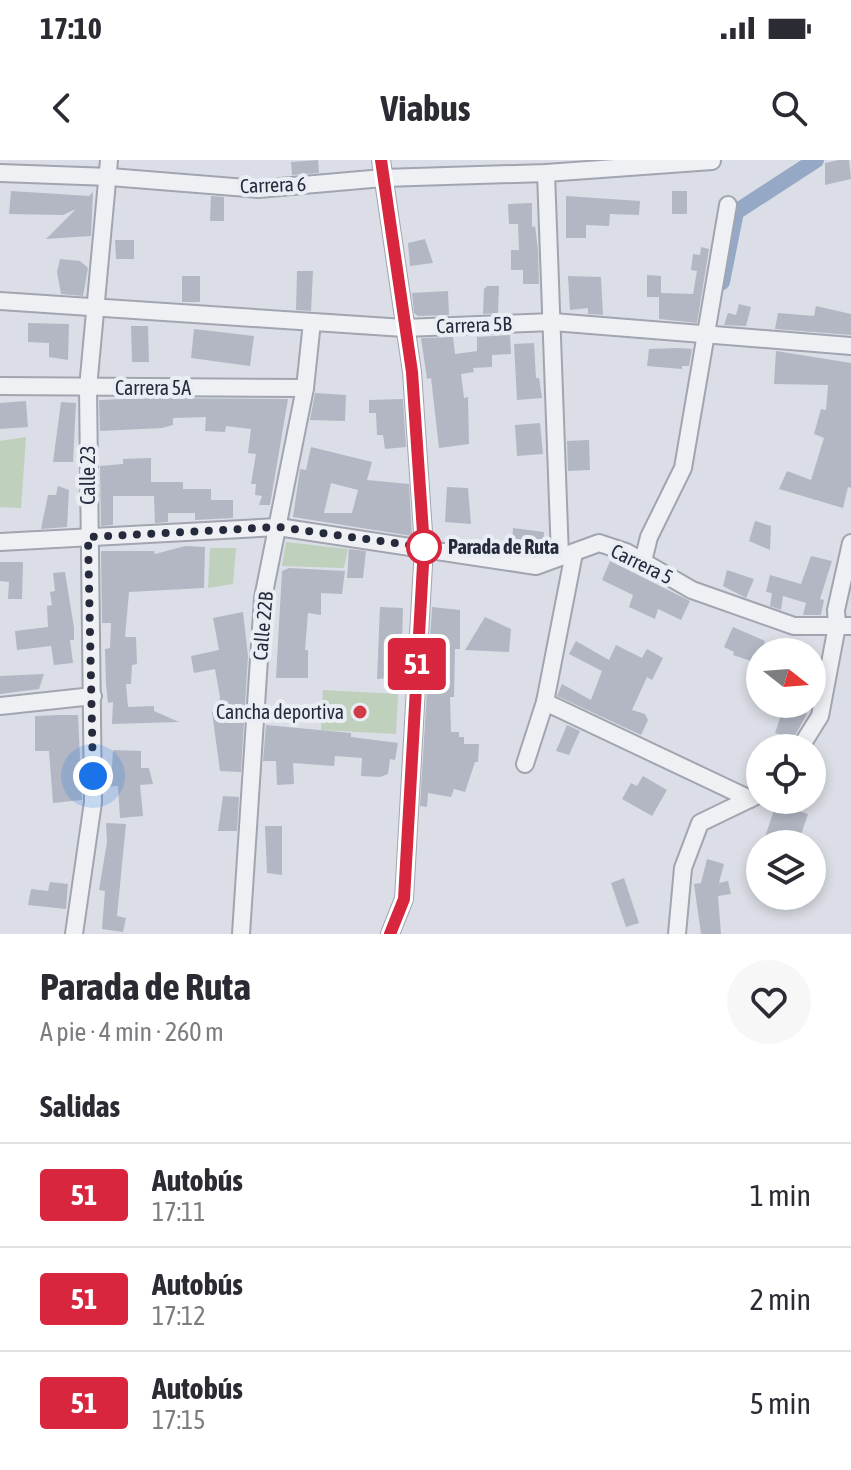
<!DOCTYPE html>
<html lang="es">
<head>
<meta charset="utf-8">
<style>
  :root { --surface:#fff; --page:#f7f7f7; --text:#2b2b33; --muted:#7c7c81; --line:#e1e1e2 }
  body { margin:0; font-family:"Asap Condensed",sans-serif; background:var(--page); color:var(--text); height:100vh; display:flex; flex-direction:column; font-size:30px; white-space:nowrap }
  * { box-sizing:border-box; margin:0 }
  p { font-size:26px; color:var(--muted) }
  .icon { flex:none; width:44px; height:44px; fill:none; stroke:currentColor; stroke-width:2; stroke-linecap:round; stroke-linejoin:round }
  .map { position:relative; height:774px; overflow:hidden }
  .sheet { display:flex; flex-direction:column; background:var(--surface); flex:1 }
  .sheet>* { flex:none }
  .badge { padding:0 16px; border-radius:6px; font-size:28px; line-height:52px }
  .needle { width:52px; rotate:107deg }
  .buttons { position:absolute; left:746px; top:478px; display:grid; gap:16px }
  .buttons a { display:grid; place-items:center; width:80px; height:80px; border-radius:50%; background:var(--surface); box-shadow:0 4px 12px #0003; font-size:40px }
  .you { position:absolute; width:40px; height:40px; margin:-20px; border:6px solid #fff; border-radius:50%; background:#1a73e8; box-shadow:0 0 0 12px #1a73e833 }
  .map>.badge { position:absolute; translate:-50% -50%; box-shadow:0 0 0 4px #fff }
  h2 { padding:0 40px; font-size:30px; line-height:72px }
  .round { display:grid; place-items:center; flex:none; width:84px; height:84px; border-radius:42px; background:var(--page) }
  .head { display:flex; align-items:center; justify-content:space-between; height:136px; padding:0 40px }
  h1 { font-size:38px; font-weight:700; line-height:60px }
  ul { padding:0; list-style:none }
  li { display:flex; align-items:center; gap:24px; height:104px; padding:0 40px; border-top:2px solid var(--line) }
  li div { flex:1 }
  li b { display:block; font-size:30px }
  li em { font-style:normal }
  li .badge { min-width:88px; font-weight:700; text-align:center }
  .status { display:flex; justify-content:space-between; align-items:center; height:56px; padding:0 40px; background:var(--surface); direction:ltr }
  .status svg { height:22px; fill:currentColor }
  header { display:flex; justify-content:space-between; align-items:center; height:104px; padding:0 40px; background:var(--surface); font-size:36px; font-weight:700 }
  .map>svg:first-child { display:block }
  .green { fill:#bfd0bc }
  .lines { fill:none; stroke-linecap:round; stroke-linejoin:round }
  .canal { stroke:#95a9c7; stroke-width:16 }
  .building { fill:#b2b7c3; fill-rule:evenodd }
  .street-casing { stroke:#a1a5b0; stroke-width:20 }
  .street { stroke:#eef0f4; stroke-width:16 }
  .line-casing { stroke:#fff; stroke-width:18 }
  .line { stroke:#d7263d; stroke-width:12 }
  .walk { stroke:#252b3c; stroke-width:8; stroke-dasharray:0 14.4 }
  .stop-dot { fill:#fff; stroke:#d7263d; stroke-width:4 }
  .poi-dot { fill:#d03c45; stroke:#eaedf4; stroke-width:3 }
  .labels { text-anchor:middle; stroke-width:8; stroke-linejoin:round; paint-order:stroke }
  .street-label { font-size:20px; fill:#252b3c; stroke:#eaedf4 }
  .stop-label { font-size:20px; font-weight:bold; fill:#252b3c; stroke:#eaedf4; text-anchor:start }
  .poi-label { font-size:20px; fill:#252b3c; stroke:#eaedf4; text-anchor:end }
</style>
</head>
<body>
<div class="status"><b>17:10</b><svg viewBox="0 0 49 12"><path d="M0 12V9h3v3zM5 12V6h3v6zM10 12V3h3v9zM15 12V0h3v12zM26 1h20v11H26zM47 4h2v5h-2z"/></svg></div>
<header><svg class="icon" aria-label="back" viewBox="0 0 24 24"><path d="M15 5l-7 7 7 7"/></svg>Viabus<svg class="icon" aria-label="search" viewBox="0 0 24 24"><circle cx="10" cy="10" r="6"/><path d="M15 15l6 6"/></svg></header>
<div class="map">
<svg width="851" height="774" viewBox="0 0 851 774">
  <rect width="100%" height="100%" fill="#dbdee6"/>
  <g class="green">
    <polygon points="26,277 21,348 0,347 0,281"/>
    <polygon points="286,382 348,389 344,408 282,406"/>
    <polygon points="210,388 236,388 233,424 208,428"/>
    <polygon points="323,530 398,534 396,574 321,570"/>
  </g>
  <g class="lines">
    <polyline class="canal" points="722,122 736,52 816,0"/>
  </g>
  <g class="building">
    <polygon points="318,0 319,13 292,15 291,2"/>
    <polygon points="839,0 849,0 851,19 825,25 825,3"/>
    <polygon points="11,31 89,36 93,32 91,76 46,79 76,49 63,55 9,54"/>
    <rect x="672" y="31" width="15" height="23"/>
    <polygon points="211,36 224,37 224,61 210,61"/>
    <polygon points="566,36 640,41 639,55 610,54 609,66 586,65 586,78 566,78"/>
    <polygon points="532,43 532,67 535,66 538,90 539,124 523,124 523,110 511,110 511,90 519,90 518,64 509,64 508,44"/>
    <polygon points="425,79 433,103 410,106 408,83"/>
    <polygon points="115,80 134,80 134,99 116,99"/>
    <polygon points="701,87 709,89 697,163 659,159 659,137 647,137 647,115 661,116 661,133 693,134 697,111 691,110 693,94 700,95"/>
    <polygon points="60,99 80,101 88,108 83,136 61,134 57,112"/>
    <polygon points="297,111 313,111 311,151 296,150"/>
    <rect x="182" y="116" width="18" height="26"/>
    <polygon points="568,116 601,117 603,155 588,154 588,148 570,150"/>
    <polygon points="487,126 499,126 498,153 483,154 484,129"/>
    <polygon points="448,131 449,155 418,156 414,153 412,133"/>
    <polygon points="739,144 751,147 746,166 724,165 728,153 736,155"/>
    <polygon points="816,146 851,154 851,175 775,169 778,153 814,156"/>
    <polygon points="28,163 69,164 68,200 49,197 49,183 28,182"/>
    <polygon points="131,166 148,166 149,202 132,202"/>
    <polygon points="194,169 254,176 250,206 191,198"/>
    <polygon points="510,175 511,194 492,195 492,207 473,208 474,212 461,214 464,238 468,237 469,284 439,288 431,218 427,219 421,178 453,177 455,194 477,191 477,177"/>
    <polygon points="534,183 536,218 539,218 542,238 517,240 514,184"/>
    <polygon points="678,188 692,189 689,206 682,206 682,209 647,206 649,189"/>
    <polygon points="776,191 851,203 851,328 848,327 843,348 779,329 787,311 811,320 824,278 814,274 821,249 826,250 828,225 774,224"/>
    <polygon points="315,233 346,235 345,261 310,260"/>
    <polygon points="152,238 288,239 270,345 259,345 262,336 255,335 256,324 251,324 256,294 248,293 251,269 226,266 225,272 205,271 206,257 173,258 173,265 162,268 100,271 99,240"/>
    <polygon points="403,239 406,287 385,289 383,275 377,275 376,253 369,253 369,240"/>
    <polygon points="26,241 28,267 0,269 0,243"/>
    <polygon points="61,242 76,243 73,302 53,302"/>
    <polygon points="540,263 543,294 517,296 515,265"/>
    <polygon points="589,280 590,310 568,311 567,281"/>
    <path d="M311 287 372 302 367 320 409 324 412 376 293 357 300 309 306 310ZM331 323 358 330 352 353H324Z"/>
    <polygon points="151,298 151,322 183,322 183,329 211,329 211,340 233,340 233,358 195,360 195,353 168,353 168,362 155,363 154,336 113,336 113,365 101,366 100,306 123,304 123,299"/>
    <polygon points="58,326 69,330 67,367 41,369 48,335 56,335"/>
    <polygon points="447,327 468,328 471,364 445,362"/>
    <polygon points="755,361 771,366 770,390 749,381"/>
    <polygon points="513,368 544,372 543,384 512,381"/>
    <polygon points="185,386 205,387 204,428 129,432 125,477 136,477 137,504 132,505 131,524 126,524 128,547 154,546 154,551 179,562 112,564 113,542 108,543 106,525 105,489 110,488 111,463 102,463 101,391 154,391 155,394"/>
    <polygon points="349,389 366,391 363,418 347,418"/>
    <polygon points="811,396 832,401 820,439 824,440 821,455 803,455 806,443 783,436 781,450 770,446 772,433 766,432 770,415 801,424"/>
    <polygon points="610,401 690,441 681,460 658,449 655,459 629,447 633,435 602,420"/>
    <polygon points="0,402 23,402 22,439 8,439 9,422 0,421"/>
    <polygon points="289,408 345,411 342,434 321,433 321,455 308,453 305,490 308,490 308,518 276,518 282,411"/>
    <polygon points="727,410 754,419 746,438 723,426"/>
    <polygon points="65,412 74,468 74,480 70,480 73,503 54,505 51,486 17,490 15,471 48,467 47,446 52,445 50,432 55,431 53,413"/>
    <polygon points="380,447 403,448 401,517 377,519"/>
    <polygon points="432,447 460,450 460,489 455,489 454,537 450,537 451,572 459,572 459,577 464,577 464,584 479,584 478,602 475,602 465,632 454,629 451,637 428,633 427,647 420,646"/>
    <polygon points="243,452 248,496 241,612 220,611 212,552 219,551 220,537 215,509 194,513 191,496 219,490 213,458"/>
    <polygon points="485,457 511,469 509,492 465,490"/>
    <polygon points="733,467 765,481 757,503 733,495 734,492 724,487"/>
    <polygon points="576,481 609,500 616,485 642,498 647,489 663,498 652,520 647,517 632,550 645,554 648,560 641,575 557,536 562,524 591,540 602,511 569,494"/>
    <polygon points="44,514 39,529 0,534 0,516"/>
    <polygon points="784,546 807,554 793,579 775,573"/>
    <polygon points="59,555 78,555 82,640 53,643 49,591 35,591 35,556"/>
    <polygon points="266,565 351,573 351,577 398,583 395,600 390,599 388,614 380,617 361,616 362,598 335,596 334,606 293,603 294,624 277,625 276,601 263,601"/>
    <polygon points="567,565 580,571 569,595 556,591"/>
    <polygon points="113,590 141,591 141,608 149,608 153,624 140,625 143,656 120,658 118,626 104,627 104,616 110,616 112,608"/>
    <polygon points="643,616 667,630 652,656 622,639 631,623 637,626"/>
    <polygon points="223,636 239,637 237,671 218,671"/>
    <polygon points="776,644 808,654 798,684 764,680"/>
    <polygon points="106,663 126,664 117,756 126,758 123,772 102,769 105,731 99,730 107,682"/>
    <polygon points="265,666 282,666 282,715 267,713"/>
    <polygon points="707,699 724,704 719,723 728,721 731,734 718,736 721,774 701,774 694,724 701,723"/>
    <polygon points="624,718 639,763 626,767 611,723"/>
    <polygon points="50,722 68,724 66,749 28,745 31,729 48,731"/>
  </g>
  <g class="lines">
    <defs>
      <g id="street">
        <polyline points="381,0 412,212 424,387 404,739 390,774"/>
        <polyline points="0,13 110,17 258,29 383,18 546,13 712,1"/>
        <polyline points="546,13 560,397"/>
        <polyline points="0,141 404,168 553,162 851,186"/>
        <polyline points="0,226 305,228"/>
        <polyline points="0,382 278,367 536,406 599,383 626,392 692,430 794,466 851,466"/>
        <polyline points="643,401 649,377 683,308 728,45"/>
        <polyline points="545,542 750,639"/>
        <polyline points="0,546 93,536"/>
        <polyline points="800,588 820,556 837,466 836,450 851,383"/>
        <polyline points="525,604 545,542 574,393"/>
        <polyline points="74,774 93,642 88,228 109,0"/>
        <polyline points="241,774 263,438 305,228 312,162"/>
        <polyline points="677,774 683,708 700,663 760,634"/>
      </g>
    </defs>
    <use href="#street" class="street-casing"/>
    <use href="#street" class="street"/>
  </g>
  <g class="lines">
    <defs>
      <polyline id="line" points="381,0 412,212 424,387 404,739 390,774"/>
    </defs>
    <use href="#line" class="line-casing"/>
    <use href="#line" class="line"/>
    <polyline class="walk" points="93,616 88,377 278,367 424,387"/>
  </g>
  <circle class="stop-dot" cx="424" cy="387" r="16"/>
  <circle class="poi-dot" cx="360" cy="552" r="8"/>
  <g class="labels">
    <g class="street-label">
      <text transform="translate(273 25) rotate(-2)" y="7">Carrera 6</text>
      <text transform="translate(474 165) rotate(-2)" y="7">Carrera 5B</text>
      <text x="153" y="235">Carrera 5A</text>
      <text transform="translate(88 315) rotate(-90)" y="7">Calle 23</text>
      <text transform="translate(642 404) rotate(26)" y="7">Carrera 5</text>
      <text transform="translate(263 466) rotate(-85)" y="7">Calle 22B</text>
    </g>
    <g class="stop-label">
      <text x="448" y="394">Parada de Ruta</text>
    </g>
    <g class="poi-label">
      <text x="344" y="559">Cancha deportiva</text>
    </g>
  </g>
</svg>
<div class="buttons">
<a><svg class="needle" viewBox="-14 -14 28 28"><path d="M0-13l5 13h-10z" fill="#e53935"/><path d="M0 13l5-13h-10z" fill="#7c7c81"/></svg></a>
<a><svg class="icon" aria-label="locate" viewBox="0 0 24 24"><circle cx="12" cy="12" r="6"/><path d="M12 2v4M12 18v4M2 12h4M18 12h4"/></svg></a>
<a><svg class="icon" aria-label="layers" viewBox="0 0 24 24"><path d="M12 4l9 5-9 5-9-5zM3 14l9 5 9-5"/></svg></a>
</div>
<div class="you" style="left:93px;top:616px"></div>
<b class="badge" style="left:417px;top:504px;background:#d7263d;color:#fff">51</b>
</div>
<section class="sheet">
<div class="head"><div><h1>Parada de Ruta</h1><p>A pie · 4 min · 260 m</p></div><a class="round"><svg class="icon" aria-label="heart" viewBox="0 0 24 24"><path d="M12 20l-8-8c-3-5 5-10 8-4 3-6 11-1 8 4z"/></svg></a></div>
<h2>Salidas</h2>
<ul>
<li><span class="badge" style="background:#d7263d;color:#fff">51</span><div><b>Autobús</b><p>17:11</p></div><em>1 min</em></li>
<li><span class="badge" style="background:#d7263d;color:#fff">51</span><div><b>Autobús</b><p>17:12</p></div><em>2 min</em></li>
<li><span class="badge" style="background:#d7263d;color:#fff">51</span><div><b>Autobús</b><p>17:15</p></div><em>5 min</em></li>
</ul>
</section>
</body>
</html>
